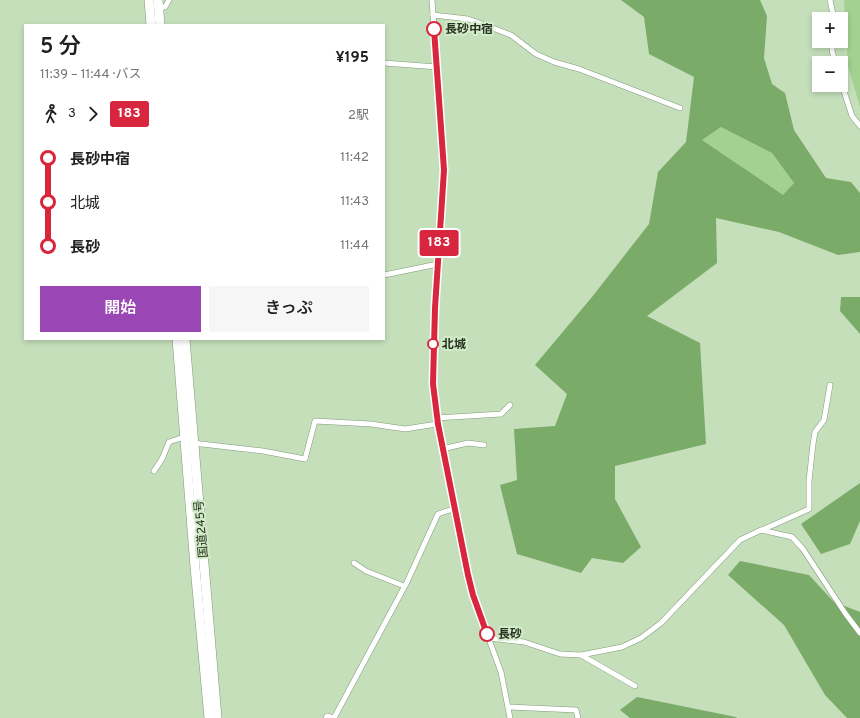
<!DOCTYPE html>
<html lang="ja">
<head>
<meta charset="utf-8">
<style>
  :root { --surface:#fff; --page:#f6f6f6; --text:#222; --muted:#767676; --accent:#9a46b4 }
  body { margin:0; font-family:Overpass,"Noto Sans JP",sans-serif; background:var(--page); color:var(--text); height:100vh; display:flex; flex-direction:column; font-size:15px; white-space:nowrap }
  * { box-sizing:border-box; margin:0 }
  p { font-size:13px; color:var(--muted) }
  .icon { flex:none; width:22px; height:22px; fill:none; stroke:currentColor; stroke-width:2; stroke-linecap:round; stroke-linejoin:round }
  .map { position:relative; flex:1; overflow:hidden }
  .details { position:absolute; left:24px; top:24px; width:361px; height:316px; display:flex; flex-direction:column; background:var(--surface); border-radius:0px; box-shadow:0 2px 6px #0003 }
  .details>* { flex:none }
  .badge { padding:0 8px; border-radius:3px; font-size:14px; line-height:26px }
  .controls { position:absolute; left:812px; top:12px; display:grid; gap:8px }
  .controls a { display:grid; place-items:center; width:36px; height:36px; border-radius:0px; background:var(--surface); box-shadow:0 2px 6px #0003; font-size:20px }
  .map>.badge { position:absolute; translate:-50% -50%; box-shadow:0 0 0 2px #fff }
  .legs { display:flex; align-items:center; gap:6px; height:44px; padding:0 16px; font-size:13px }
  .legs p { margin-inline-start:auto }
  .head { display:flex; align-items:center; justify-content:space-between; height:68px; padding:0 16px }
  h1 { font-size:22px; font-weight:600; line-height:30px }
  .cta { display:flex; gap:8px; margin-top:auto; padding:8px 16px }
  .cta a { flex:1; height:46px; border-radius:0px; background:var(--accent); color:#fff; font-size:16px; font-weight:600; line-height:46px; text-align:center }
  .cta a+a { background:var(--page); color:var(--text) }
  ul { padding:0 16px; list-style:none }
  li { display:flex; align-items:center; gap:14px; height:44px; font-size:15px }
  li i { display:grid; place-items:center; width:6px; height:100%; margin:0 5px; background:currentColor }
  li i::after { content:''; width:10px; height:10px; margin:-5px; border:3px solid; border-radius:50%; background:var(--surface) }
  li p { margin-inline-start:auto }
  li:first-child i { background:linear-gradient(#0000 50%,currentColor 0) }
  li:last-child i { background:linear-gradient(currentColor 50%,#0000 0) }
  .map>svg:first-child { display:block }
  .green { fill:#a3d290 }
  .forest { fill:#7bab68; fill-rule:evenodd }
  .lines { fill:none; stroke-linecap:round; stroke-linejoin:round }
  .street-casing { stroke:#819a78; stroke-width:6 }
  .highway-casing { stroke:#819a78; stroke-width:10 }
  .street { stroke:#fff; stroke-width:5 }
  .highway { stroke:#fff; stroke-width:9 }
  .line-1-casing { stroke:#fff; stroke-width:9 }
  .line-1 { stroke:#d7263d; stroke-width:6 }
  .stop-1-dot { fill:#fff; stroke:#d7263d; stroke-width:2 }
  .labels { text-anchor:middle; stroke-width:4; stroke-linejoin:round; paint-order:stroke }
  .stop-label { font-size:12px; font-weight:bold; fill:#273123; stroke:#d2ecc8; text-anchor:start }
  .street-label { font-size:12px; fill:#273123; stroke:#d2ecc8 }
</style>
</head>
<body>
<div class="map">
<svg width="860" height="718" viewBox="0 0 860 718">
  <rect width="100%" height="100%" fill="#c5dfbb"/>
  <g class="green">
    <polygon points="844,0 860,0 860,107 848,66"/>
    <polygon points="721,127 772,153 794,183 783,196 702,140"/>
  </g>
  <g class="forest">
    <path d="M621 0H760L767 16 764 58 772 84 785 93 794 130 826 178 851 182 860 193V252L838 255 779 232 716 218 717 263 647 316 700 343 706 444 615 466V499L641 547 623 563 592 558 581 573 517 554 500 485 517 480 514 429 555 426 567 394 535 365 592 297 649 224 658 172 686 142 694 77 649 54 644 17ZM721 127 772 153 794 183 783 195 702 140Z"/>
    <polygon points="841,297 860,297 860,334 840,311"/>
    <polygon points="860,483 860,521 850,544 821,554 801,524"/>
    <polygon points="740,561 809,575 834,602 860,612 860,718 847,718 825,695 784,625 728,575"/>
    <polygon points="637,697 736,717 737,718 630,718 620,710"/>
  </g>
  <g class="lines">
    <defs>
      <g id="street">
        <polyline points="432,0 444,170 432,366 434,404 468,575 477,607 501,672 510,718"/>
        <polyline points="830,0 834,19"/>
        <polyline points="159,8 165,7 169,0"/>
        <polyline points="433,15 468,19 482,24 511,35 536,54 554,62 579,69 680,108"/>
        <polyline points="833,41 832,50 835,63"/>
        <polyline points="384,63 437,67"/>
        <polyline points="841,82 852,116 860,126"/>
        <polyline points="384,275 438,264"/>
        <polyline points="436,418 501,414 510,405"/>
        <polyline points="193,443 263,451 305,459 315,421 371,424 405,429 437,424"/>
        <polyline points="442,449 468,443 484,445"/>
        <polyline points="154,471 162,459 169,442 181,438 186,439"/>
        <polyline points="762,530 809,509 809,481 813,444 815,432 824,420 830,385"/>
        <polyline points="354,563 366,571 404,586"/>
        <polyline points="489,638 524,642 560,654 581,655 622,647 641,638 661,623 740,540 761,530 792,537 803,549 845,613 860,633"/>
        <polyline points="581,655 635,686"/>
        <polyline points="509,707 576,710 578,718"/>
        <polyline points="326,718 327,716 334,718"/>
        <polyline points="334,718 407,582 438,514 453,509"/>
      </g>
      <g id="highway">
        <polyline points="149,0 151,25"/>
        <polyline points="158,0 160,25"/>
        <polyline points="177,339 195,567 209,718"/>
        <polyline points="185,339 217,718"/>
      </g>
    </defs>
    <use href="#street" class="street-casing"/>
    <use href="#highway" class="highway-casing"/>
    <use href="#street" class="street"/>
    <use href="#highway" class="highway"/>
  </g>
  <g class="lines">
    <defs>
      <polyline id="line-1" points="434,29 444,170 435,308 433,384 438,424 468,575 473,595 487,634"/>
    </defs>
    <use href="#line-1" class="line-1-casing"/>
    <use href="#line-1" class="line-1"/>
  </g>
  <g class="stop-1-dot">
    <circle cx="434" cy="29" r="7"/>
    <circle cx="433" cy="344" r="5"/>
    <circle cx="487" cy="634" r="7"/>
  </g>
  <g class="labels">
    <g class="stop-label">
      <text x="445" y="33">長砂中宿</text>
      <text x="442" y="348">北城</text>
      <text x="498" y="638">長砂</text>
    </g>
    <g class="street-label">
      <text transform="translate(201 529) rotate(-95)" y="4">国道245号</text>
    </g>
  </g>
</svg>
<div class="controls">
<a>+</a>
<a>−</a>
</div>
<b class="badge" style="left:439px;top:243px;background:#d7263d;color:#fff">183</b>
<section class="details">
<div class="head"><div><h1>5 分</h1><p>11:39 – 11:44 · バス</p></div><b>¥195</b></div>
<div class="legs"><svg class="icon" aria-label="walk" viewBox="0 0 24 24"><circle cx="13" cy="4" r="2"/><path d="M13 8l-2 6 4 7M11 14l-3 7M7 12l3-4h3l4 4"/></svg>3<svg class="icon" aria-label="forward" viewBox="0 0 24 24"><path d="M9 5l7 7-7 7"/></svg><b class="badge" style="background:#d7263d;color:#fff">183</b><p>2駅</p></div>
<ul>
<li><i style="color:#d7263d"></i><b>長砂中宿</b><p>11:42</p></li>
<li><i style="color:#d7263d"></i><span>北城</span><p>11:43</p></li>
<li><i style="color:#d7263d"></i><b>長砂</b><p>11:44</p></li>
</ul>
<div class="cta"><a>開始</a><a>きっぷ</a></div>
</section>
</div>
</body>
</html>
